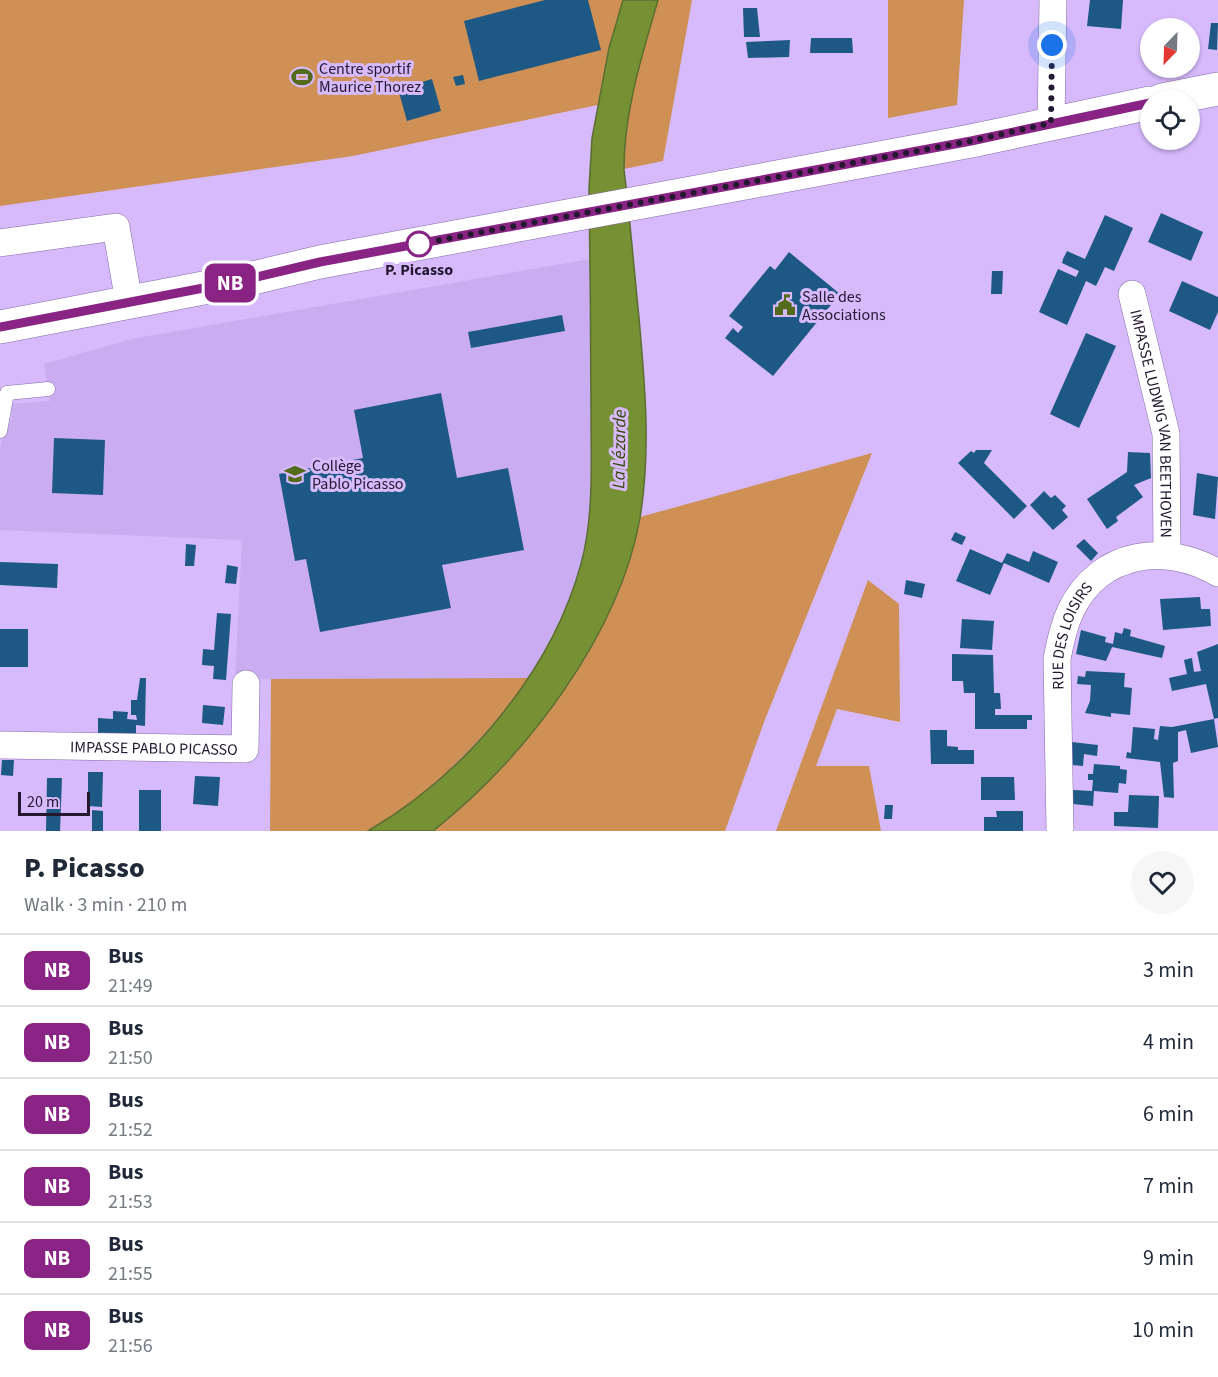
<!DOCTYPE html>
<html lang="en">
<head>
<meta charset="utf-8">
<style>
  :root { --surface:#fff; --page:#f6f6f7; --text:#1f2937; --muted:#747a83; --line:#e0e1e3 }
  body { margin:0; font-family:"Source Sans 3",sans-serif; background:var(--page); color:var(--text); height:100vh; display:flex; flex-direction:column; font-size:22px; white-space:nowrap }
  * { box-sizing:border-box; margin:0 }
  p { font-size:20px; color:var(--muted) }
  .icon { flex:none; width:33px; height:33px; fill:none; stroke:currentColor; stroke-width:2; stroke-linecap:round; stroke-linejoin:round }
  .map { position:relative; height:831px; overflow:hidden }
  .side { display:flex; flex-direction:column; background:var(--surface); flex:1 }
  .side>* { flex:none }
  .badge { padding:0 12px; border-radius:9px; font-size:21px; line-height:39px }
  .needle { width:39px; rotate:203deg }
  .controls { position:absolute; left:1140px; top:18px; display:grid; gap:12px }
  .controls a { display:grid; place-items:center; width:60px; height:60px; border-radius:50%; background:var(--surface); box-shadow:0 2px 4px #0004; font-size:30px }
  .scale { position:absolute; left:18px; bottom:15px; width:72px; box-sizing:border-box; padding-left:6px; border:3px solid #231830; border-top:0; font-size:16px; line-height:21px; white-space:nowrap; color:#231830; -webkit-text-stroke:4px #d6bafb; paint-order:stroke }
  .you { position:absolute; width:30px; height:30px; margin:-15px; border:4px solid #fff; border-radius:50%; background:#1a73e8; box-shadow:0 0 0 9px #1a73e833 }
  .map>.badge { position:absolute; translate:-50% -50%; box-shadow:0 0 0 3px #fff }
  .round { display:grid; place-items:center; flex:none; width:63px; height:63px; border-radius:32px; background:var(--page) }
  .headline { display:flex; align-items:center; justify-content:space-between; height:102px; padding:0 24px }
  h1 { font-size:28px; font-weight:800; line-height:45px }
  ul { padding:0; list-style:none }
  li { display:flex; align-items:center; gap:18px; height:72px; padding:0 24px; border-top:2px solid var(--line) }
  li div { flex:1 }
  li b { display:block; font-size:22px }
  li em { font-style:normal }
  li .badge { min-width:66px; font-weight:700; text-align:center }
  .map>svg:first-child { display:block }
  .built { fill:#caacf1 }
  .green { fill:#ce9054 }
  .water { fill:#759133; stroke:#5c6d32; stroke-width:1.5 }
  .building { fill:#1d5984 }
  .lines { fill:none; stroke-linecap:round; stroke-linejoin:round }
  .lane-casing { stroke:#846aa5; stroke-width:15 }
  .street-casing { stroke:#846aa5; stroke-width:28 }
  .secondary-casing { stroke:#846aa5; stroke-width:34 }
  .lane { stroke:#fff; stroke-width:14 }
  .street { stroke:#fff; stroke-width:27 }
  .secondary { stroke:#fff; stroke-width:33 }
  .line-casing { stroke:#fff; stroke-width:14 }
  .line { stroke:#8a2484; stroke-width:9 }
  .walk { stroke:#231830; stroke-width:6; stroke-dasharray:0 10.8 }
  .stop-dot { fill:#fff; stroke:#8a2484; stroke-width:3 }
  .labels { text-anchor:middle; stroke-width:6; stroke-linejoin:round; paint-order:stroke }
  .poi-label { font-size:16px; fill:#231830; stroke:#d6bafb; text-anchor:start }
  .stop-label { font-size:16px; font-weight:bold; fill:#231830; stroke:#d6bafb }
  .street-label { font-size:16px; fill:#231830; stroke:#d6bafb }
  .water-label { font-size:18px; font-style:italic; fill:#354700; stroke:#d6bafb }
</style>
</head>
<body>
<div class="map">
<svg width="1218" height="831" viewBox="0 0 1218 831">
  <rect width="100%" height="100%" fill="#d6bafb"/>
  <polygon class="built" points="590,259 591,495 587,536 581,564 567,604 530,678 235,679 242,540 0,530 0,446 12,418 11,404 50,401 44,364 132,339"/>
  <g class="green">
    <polygon points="0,0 623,0 609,48 598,105 353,156 0,206"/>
    <path d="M658 0H692L663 161 624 169C624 111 642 56 658 0Z"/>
    <polygon points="888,0 964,0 957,105 888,118"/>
    <path d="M872 453 764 722 725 831H433C531 753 613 641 640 517Z"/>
    <polygon points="868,580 899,604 900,722 837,709 816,766 869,766 881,831 776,831"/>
    <path d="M530 678C485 738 433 793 368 831H270L271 679Z"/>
  </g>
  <path class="water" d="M623 0H658C642 56 624 111 624 169 630 219 634 269 639 318 645 385 651 451 640 518 619 636 525 758 433 831H368C465 774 551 673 581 564 594 516 591 465 591 415 591 340 590 264 589 189L592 138 609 48Z"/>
  <g class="building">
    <polygon points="545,0 588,0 601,50 479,81 464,21"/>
    <polygon points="1090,0 1123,0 1121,29 1087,26"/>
    <polygon points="743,8 757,8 760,37 744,37"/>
    <polygon points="1211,23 1218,23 1217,50 1208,49"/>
    <polygon points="811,38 852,38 853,53 810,53"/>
    <polygon points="790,40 789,57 748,58 746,42"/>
    <polygon points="463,75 465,84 456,86 453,77"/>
    <polygon points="432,79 441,111 407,121 398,89"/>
    <polygon points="1161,213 1203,232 1191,261 1148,242"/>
    <polygon points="1105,215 1133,228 1114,271 1105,267 1096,286 1086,281 1067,325 1039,312 1058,269 1076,277 1079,271 1062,263 1063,259 1067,251 1085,259"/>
    <polygon points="789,252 840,294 773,376 725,338 733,328 738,333 743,327 729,316 770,266 775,270"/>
    <polygon points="992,271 1003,271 1002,294 991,294"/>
    <polygon points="1182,281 1218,297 1218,312 1210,330 1169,311"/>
    <polygon points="562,315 565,331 471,348 468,332"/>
    <polygon points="1086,333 1116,346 1079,428 1050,414"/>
    <polygon points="441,393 457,478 508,468 524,550 442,565 451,608 320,632 306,559 295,561 279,474 363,458 354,410"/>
    <polygon points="54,438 105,440 103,495 52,493"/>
    <polygon points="976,450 992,450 984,463 1027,506 1014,519 958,463 971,451 974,453"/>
    <polygon points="1128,452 1150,453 1151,478 1134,485 1143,497 1116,517 1118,521 1107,529 1087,499 1127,472"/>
    <polygon points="1197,473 1218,477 1215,519 1193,515"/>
    <polygon points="1044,491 1051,498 1055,495 1066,506 1062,510 1068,517 1053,530 1030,505"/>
    <polygon points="955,532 966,537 962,545 951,540"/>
    <polygon points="1084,539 1098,553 1091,561 1076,546"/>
    <polygon points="186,544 196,545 194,566 185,566"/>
    <polygon points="970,549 1002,563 1007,553 1029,562 1033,551 1058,562 1049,583 1004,563 990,595 956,581"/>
    <polygon points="0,562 58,564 57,588 0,585"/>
    <polygon points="227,565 238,567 236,584 225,583"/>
    <polygon points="906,580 925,584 922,598 904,594"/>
    <polygon points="1200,597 1201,609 1210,609 1211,626 1163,630 1160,599"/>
    <polygon points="217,613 231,614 226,680 213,679 214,666 202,665 203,649 214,650"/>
    <polygon points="962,619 994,621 992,650 960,648"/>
    <polygon points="1124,628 1131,630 1130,636 1165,646 1162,658 1112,647 1106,661 1076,654 1081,630 1106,637 1105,642 1113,644 1115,632 1122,634"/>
    <rect x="0" y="629" width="28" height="38"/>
    <polygon points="1218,644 1218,718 1214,719 1218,747 1191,753 1186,730 1178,732 1178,761 1173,763 1174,798 1164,797 1160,762 1126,758 1127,752 1131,753 1133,727 1155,729 1154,739 1158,740 1160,726 1172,727 1214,719 1206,684 1172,691 1169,678 1187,674 1184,660 1192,658 1194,672 1201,671 1197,652"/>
    <polygon points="952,654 993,655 994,693 1000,693 1001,709 995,709 995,715 1032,715 1032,720 1027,720 1027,729 975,729 975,693 964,693 963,681 952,681"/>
    <polygon points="1086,671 1125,673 1124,687 1132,688 1130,715 1111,713 1111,717 1085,713 1090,701 1091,685 1077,684 1078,676 1085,677"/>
    <polygon points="140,678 146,678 145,726 136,725 136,734 98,734 98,718 113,719 113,711 128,712 127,719 137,720 136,715 131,715 131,700 137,700"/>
    <polygon points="203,705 225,707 223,725 202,723"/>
    <polygon points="930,730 947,730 947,746 958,747 958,750 974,750 974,764 931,764"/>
    <polygon points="1072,742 1098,745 1097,756 1084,754 1083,766 1072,765"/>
    <polygon points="2,760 14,760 13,776 1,775"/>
    <polygon points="1094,764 1120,766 1120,769 1127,770 1126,784 1119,783 1118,793 1094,791 1093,806 1073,804 1073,790 1092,791 1093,780 1088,780 1088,774 1093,774"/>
    <polygon points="88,772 103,772 102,807 88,806"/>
    <polygon points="195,776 220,777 218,806 193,804"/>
    <polygon points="981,777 1014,777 1015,800 981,800"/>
    <polygon points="47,778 62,778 60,831 46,831"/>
    <rect x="139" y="790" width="22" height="41"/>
    <polygon points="1129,795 1159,796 1158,828 1114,826 1114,812 1128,812"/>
    <polygon points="885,805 893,805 892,819 884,819"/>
    <polygon points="92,810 103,811 103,831 92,831"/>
    <polygon points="996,811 1023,811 1023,831 984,831 984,817 997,817"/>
  </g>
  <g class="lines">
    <defs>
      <polyline id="lane" points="0,431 7,393 48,389"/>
      <g id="street">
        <polyline points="1051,123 1053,0"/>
        <polyline points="0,243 116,227 129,302"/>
        <path id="s1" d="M1132 294 1166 434 1167 554"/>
        <path id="s2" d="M0 745 245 749 246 684"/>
        <path id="s3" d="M1060 831 1057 659C1060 642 1064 625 1071 610 1100 551 1166 542 1218 573"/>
      </g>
      <g id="secondary">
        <polyline points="1162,100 1218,89"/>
        <polyline points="0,327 240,281 320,262 971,141 1150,103"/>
      </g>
    </defs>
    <use href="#lane" class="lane-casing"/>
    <use href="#street" class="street-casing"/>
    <use href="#secondary" class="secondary-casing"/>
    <use href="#lane" class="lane"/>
    <use href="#street" class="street"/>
    <use href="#secondary" class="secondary"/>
  </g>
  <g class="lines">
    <defs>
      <polyline id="line" points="0,327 240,281 320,262 971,141 1150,103"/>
    </defs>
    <use href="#line" class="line-casing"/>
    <use href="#line" class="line"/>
    <polyline class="walk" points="419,244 413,245 971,141 1051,123 1052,45"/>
  </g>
  <defs>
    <symbol id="stadium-bare" viewBox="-9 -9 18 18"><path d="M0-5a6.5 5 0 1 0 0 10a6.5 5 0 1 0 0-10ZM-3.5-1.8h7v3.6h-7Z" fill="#546b1b" stroke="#d6bafb" stroke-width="2.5" paint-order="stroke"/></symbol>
    <symbol id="civic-bare" viewBox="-9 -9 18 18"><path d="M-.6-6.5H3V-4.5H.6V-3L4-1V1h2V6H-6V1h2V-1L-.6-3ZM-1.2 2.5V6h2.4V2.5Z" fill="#546b1b" stroke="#d6bafb" stroke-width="2.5" paint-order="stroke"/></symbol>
    <symbol id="school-bare" viewBox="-9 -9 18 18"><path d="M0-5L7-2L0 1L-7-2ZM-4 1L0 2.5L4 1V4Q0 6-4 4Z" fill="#546b1b" stroke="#d6bafb" stroke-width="2.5" paint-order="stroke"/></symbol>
  </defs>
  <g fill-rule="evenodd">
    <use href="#stadium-bare" x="287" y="62" width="30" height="30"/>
    <use href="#civic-bare" x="770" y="290" width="30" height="30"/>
    <use href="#school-bare" x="280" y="459" width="30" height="30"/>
  </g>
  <circle class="stop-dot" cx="419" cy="244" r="12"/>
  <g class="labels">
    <g class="poi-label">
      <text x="319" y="74">Centre sportif<tspan x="319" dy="18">Maurice Thorez</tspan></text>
      <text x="802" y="302">Salle des<tspan x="802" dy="18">Associations</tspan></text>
      <text x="312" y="471">Collège<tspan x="312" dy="18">Pablo Picasso</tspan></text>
    </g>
    <g class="stop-label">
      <text x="419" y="275">P. Picasso</text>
    </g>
    <g class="street-label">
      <text dy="6" stroke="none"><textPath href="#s1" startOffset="132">IMPASSE LUDWIG VAN BEETHOVEN</textPath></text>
      <text dy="6" stroke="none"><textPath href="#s3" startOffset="198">RUE DES LOISIRS</textPath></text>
      <text dy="6" stroke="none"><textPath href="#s2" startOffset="154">IMPASSE PABLO PICASSO</textPath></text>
    </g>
    <g class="water-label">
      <text transform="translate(619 449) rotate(-89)" y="6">La Lézarde</text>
    </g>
  </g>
</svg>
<div class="controls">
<a><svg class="needle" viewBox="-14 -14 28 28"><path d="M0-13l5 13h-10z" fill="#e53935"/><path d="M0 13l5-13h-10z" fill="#747a83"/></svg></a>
<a><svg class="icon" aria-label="locate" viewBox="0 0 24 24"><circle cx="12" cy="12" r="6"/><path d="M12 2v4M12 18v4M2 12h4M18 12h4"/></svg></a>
</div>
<div class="scale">20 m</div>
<div class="you" style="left:1052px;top:45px"></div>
<b class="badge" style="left:230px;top:283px;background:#8a2484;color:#fff">NB</b>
</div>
<section class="side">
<div class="headline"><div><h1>P. Picasso</h1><p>Walk · 3 min · 210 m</p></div><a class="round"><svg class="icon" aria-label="heart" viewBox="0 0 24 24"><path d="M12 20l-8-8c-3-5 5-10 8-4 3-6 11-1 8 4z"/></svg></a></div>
<ul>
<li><span class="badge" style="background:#8a2484;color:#fff">NB</span><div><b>Bus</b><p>21:49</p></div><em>3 min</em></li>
<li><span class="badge" style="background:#8a2484;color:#fff">NB</span><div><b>Bus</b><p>21:50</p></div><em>4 min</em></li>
<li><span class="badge" style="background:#8a2484;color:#fff">NB</span><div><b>Bus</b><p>21:52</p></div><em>6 min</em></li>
<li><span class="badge" style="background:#8a2484;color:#fff">NB</span><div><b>Bus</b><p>21:53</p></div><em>7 min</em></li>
<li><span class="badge" style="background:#8a2484;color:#fff">NB</span><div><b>Bus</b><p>21:55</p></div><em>9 min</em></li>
<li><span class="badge" style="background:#8a2484;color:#fff">NB</span><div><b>Bus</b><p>21:56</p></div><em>10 min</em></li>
</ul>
</section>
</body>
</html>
